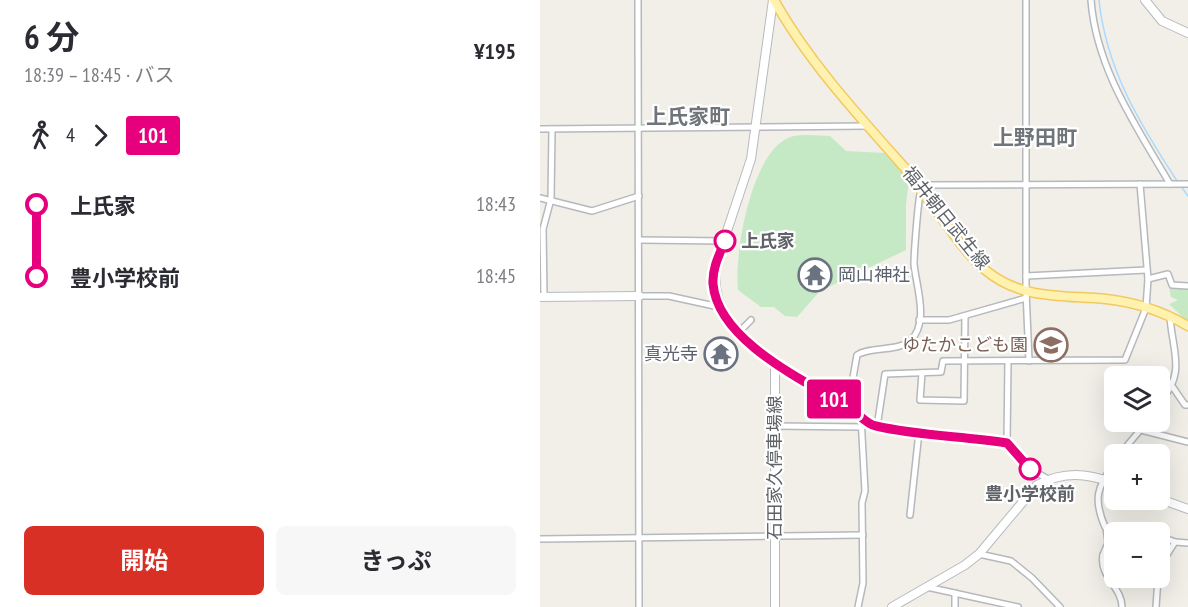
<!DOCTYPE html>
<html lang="ja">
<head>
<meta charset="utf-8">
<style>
  :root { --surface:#fff; --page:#f7f7f7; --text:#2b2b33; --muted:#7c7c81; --accent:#d93025 }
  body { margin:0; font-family:"PT Sans Narrow","Noto Sans JP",sans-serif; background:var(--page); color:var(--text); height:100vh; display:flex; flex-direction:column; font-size:22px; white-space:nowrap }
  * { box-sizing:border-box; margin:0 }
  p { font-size:20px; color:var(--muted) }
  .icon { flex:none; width:33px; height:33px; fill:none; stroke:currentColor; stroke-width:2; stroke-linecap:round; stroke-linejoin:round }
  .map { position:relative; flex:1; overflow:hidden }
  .drawer { display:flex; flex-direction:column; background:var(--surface); width:540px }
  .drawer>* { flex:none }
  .badge { padding:0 12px; border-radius:4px; font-size:21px; line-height:39px }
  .buttons { position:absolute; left:564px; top:366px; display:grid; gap:12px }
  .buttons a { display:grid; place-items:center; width:66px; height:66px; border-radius:9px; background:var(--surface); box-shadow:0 6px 24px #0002; font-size:30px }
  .map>.badge { position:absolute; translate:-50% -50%; box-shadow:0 0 0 3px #fff }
  .legs { display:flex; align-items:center; gap:9px; height:66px; padding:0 24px; font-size:20px }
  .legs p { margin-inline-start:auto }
  .summary { display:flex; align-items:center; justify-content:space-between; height:102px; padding:0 24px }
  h1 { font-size:33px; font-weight:700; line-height:45px }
  .cta { display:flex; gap:12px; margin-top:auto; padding:12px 24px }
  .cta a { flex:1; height:69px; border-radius:9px; background:var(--accent); color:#fff; font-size:24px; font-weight:700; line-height:69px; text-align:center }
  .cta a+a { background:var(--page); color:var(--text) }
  ul { padding:0 24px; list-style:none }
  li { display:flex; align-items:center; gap:21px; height:72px; font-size:22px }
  li i { display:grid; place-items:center; width:9px; height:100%; margin:0 8px; background:currentColor }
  li i::after { content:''; width:15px; height:15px; margin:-8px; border:4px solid; border-radius:50%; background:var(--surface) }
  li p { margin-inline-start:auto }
  li:first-child i { background:linear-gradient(#0000 50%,currentColor 0) }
  li:last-child i { background:linear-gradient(currentColor 50%,#0000 0) }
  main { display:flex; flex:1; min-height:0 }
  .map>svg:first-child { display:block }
  .green { fill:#c5e8c5 }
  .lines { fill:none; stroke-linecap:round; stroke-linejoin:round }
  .stream { stroke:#aadaff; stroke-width:1.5 }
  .street-casing { stroke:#b5b8bc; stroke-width:8 }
  .secondary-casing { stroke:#b6babf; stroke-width:10 }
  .primary-casing { stroke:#f2c960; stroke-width:11 }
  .street { stroke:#fff; stroke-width:5 }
  .secondary { stroke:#fff; stroke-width:8 }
  .primary { stroke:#fff2af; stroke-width:8 }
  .line-1-casing { stroke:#fff; stroke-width:14 }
  .line-1 { stroke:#e6007e; stroke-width:9 }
  .stop-1-dot { fill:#fff; stroke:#e6007e; stroke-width:3 }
  .labels { text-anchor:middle; stroke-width:4.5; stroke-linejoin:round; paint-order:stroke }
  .street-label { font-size:18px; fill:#5f6368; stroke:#fff }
  .stop-label { font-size:18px; font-weight:bold; fill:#5f6368; stroke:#fff; text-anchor:start }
  .worship-label { font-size:18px; fill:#5b616d; stroke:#fff; text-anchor:start }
  .education-label { font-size:18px; fill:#785e54; stroke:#fff; text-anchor:end }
  .quarter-label { font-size:21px; font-weight:bold; fill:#70757a; stroke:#fff }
</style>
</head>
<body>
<main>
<section class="drawer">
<div class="summary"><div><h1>6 分</h1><p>18:39 – 18:45 · バス</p></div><b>¥195</b></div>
<div class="legs"><svg class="icon" aria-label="walk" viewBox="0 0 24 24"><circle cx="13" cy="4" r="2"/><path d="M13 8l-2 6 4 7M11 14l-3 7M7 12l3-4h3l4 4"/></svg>4<svg class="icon" aria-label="forward" viewBox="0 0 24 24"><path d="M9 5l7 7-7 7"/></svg><b class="badge" style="background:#e6007e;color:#fff">101</b></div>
<ul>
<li><i style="color:#e6007e"></i><b>上氏家</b><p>18:43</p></li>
<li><i style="color:#e6007e"></i><b>豊小学校前</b><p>18:45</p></li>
</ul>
<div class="cta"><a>開始</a><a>きっぷ</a></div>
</section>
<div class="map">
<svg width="648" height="607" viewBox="0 0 648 607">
  <rect width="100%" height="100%" fill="#f1efe8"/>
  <g class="green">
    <path d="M290 136 306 151 344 153 369 179 366 205V250L280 291 257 317 245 316 234 307H221L198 290C194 254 211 154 248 138 259 133 278 136 290 136Z"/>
    <polygon points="629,288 648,288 648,322 629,304 638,300 631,297"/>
  </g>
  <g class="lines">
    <g class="stream">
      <path d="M559 0C566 69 600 124 637 181"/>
      <polyline points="640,185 648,196"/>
    </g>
    <defs>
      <g id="street">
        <polyline points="98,0 99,607"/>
        <polyline points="486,0 486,291 489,361"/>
        <path d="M551 0C556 68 596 126 630 184"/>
        <polyline points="0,129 328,126"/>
        <polyline points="380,185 648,184"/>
        <polyline points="0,198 52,211 99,196"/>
        <polyline points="100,240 185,241"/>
        <polyline points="486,276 606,270"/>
        <polyline points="608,279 628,274 632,285 648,286"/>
        <polyline points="99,296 129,296 179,307"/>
        <polyline points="4,297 3,229 11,199 12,129"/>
        <polyline points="379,320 409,320 486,298"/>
        <polyline points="199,332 211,320"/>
        <polyline points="468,361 467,443 490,469 508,479"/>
        <polyline points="235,365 277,392 308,406 332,425 467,443"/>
        <polyline points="382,373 380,400 424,401 425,316"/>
        <polyline points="632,386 645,405 648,405"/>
        <path d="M620 402C646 373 633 353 630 318"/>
        <path d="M308 406 317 355C331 346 356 352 370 341 390 323 376 286 374 264 374 255 378 198 381 190"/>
        <polyline points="234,426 322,427"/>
        <polyline points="337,427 345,374 401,372 403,361 585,360 606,308 608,279 600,184"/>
        <polyline points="601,430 648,442"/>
        <polyline points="580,454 607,422"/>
        <path d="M574 464C557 487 553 499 565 527L605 532"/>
        <polyline points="370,515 379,432"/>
        <polyline points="620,536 635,542 620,566"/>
        <polyline points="0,539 323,535"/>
        <polyline points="635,542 648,543"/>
        <polyline points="439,554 471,561 492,578 520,607"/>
        <polyline points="563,555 568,543 566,527"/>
        <path d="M574 557 563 555C559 577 582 587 582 607"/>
        <polyline points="387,587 478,607"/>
        <polyline points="318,607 323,583 322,503 325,491 321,417"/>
        <polyline points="415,607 415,593"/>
        <polyline points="616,607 618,578"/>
      </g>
      <g id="secondary">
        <path d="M233 0 211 159 176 264C169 313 202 335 235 365V607"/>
        <polyline points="605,0 622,21 648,33"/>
        <polyline points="0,297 99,296"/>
        <polyline points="620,499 648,509"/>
        <path d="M352 607 425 565 439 554 497 485C524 471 546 473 574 483"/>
      </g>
      <path id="primary" d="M234 0C272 68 329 127 380 185L381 190C399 213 422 250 444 269 480 300 522 295 566 299 594 302 624 312 648 326"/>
    </defs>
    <use href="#street" class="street-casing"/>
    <use href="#secondary" class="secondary-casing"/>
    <use href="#primary" class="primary-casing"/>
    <use href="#street" class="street"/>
    <use href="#secondary" class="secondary"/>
    <use href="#primary" class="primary"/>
  </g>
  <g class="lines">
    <defs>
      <path id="line-1" d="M185 241C179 255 172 269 173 284 178 341 265 381 307 406 317 411 325 424 336 426 379 436 424 436 467 443L490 469"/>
    </defs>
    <use href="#line-1" class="line-1-casing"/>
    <use href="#line-1" class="line-1"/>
  </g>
  <defs>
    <symbol id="temple-ring" viewBox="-11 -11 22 22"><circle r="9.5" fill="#fff" stroke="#6b7280" stroke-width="1.5"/><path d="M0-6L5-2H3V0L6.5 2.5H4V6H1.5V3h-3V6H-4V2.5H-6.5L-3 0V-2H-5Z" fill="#6b7280"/></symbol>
    <symbol id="school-ring" viewBox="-11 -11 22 22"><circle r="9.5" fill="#fff" stroke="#8d6e63" stroke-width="1.5"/><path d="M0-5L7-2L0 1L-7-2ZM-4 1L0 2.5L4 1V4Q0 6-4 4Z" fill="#8d6e63"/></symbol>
  </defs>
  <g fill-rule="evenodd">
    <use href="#temple-ring" x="256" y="256" width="38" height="38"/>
    <use href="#school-ring" x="492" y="326" width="38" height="38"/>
    <use href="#temple-ring" x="162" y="335" width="38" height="38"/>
  </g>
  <g class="stop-1-dot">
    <circle cx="185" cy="241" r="10"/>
    <circle cx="490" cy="469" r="10"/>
  </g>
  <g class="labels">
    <g class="street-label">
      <text transform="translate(406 218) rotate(51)" y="6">福井朝日武生線</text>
      <text transform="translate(235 468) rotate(-90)" y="6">石田家久停車場線</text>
    </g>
    <g class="stop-label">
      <text x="201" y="247">上氏家</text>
      <text x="490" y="500" text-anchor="middle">豊小学校前</text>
    </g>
    <g class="worship-label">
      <text x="298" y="281">岡山神社</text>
      <text x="158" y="360" text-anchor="end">真光寺</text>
    </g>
    <g class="education-label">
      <text x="488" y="351">ゆたかこども園</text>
    </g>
    <g class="quarter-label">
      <text x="148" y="124">上氏家町</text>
      <text x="495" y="145">上野田町</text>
    </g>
  </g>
</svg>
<div class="buttons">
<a><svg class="icon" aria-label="layers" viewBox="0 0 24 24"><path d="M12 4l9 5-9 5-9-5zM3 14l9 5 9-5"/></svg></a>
<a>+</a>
<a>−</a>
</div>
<b class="badge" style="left:294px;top:399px;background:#e6007e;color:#fff">101</b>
</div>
</main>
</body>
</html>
